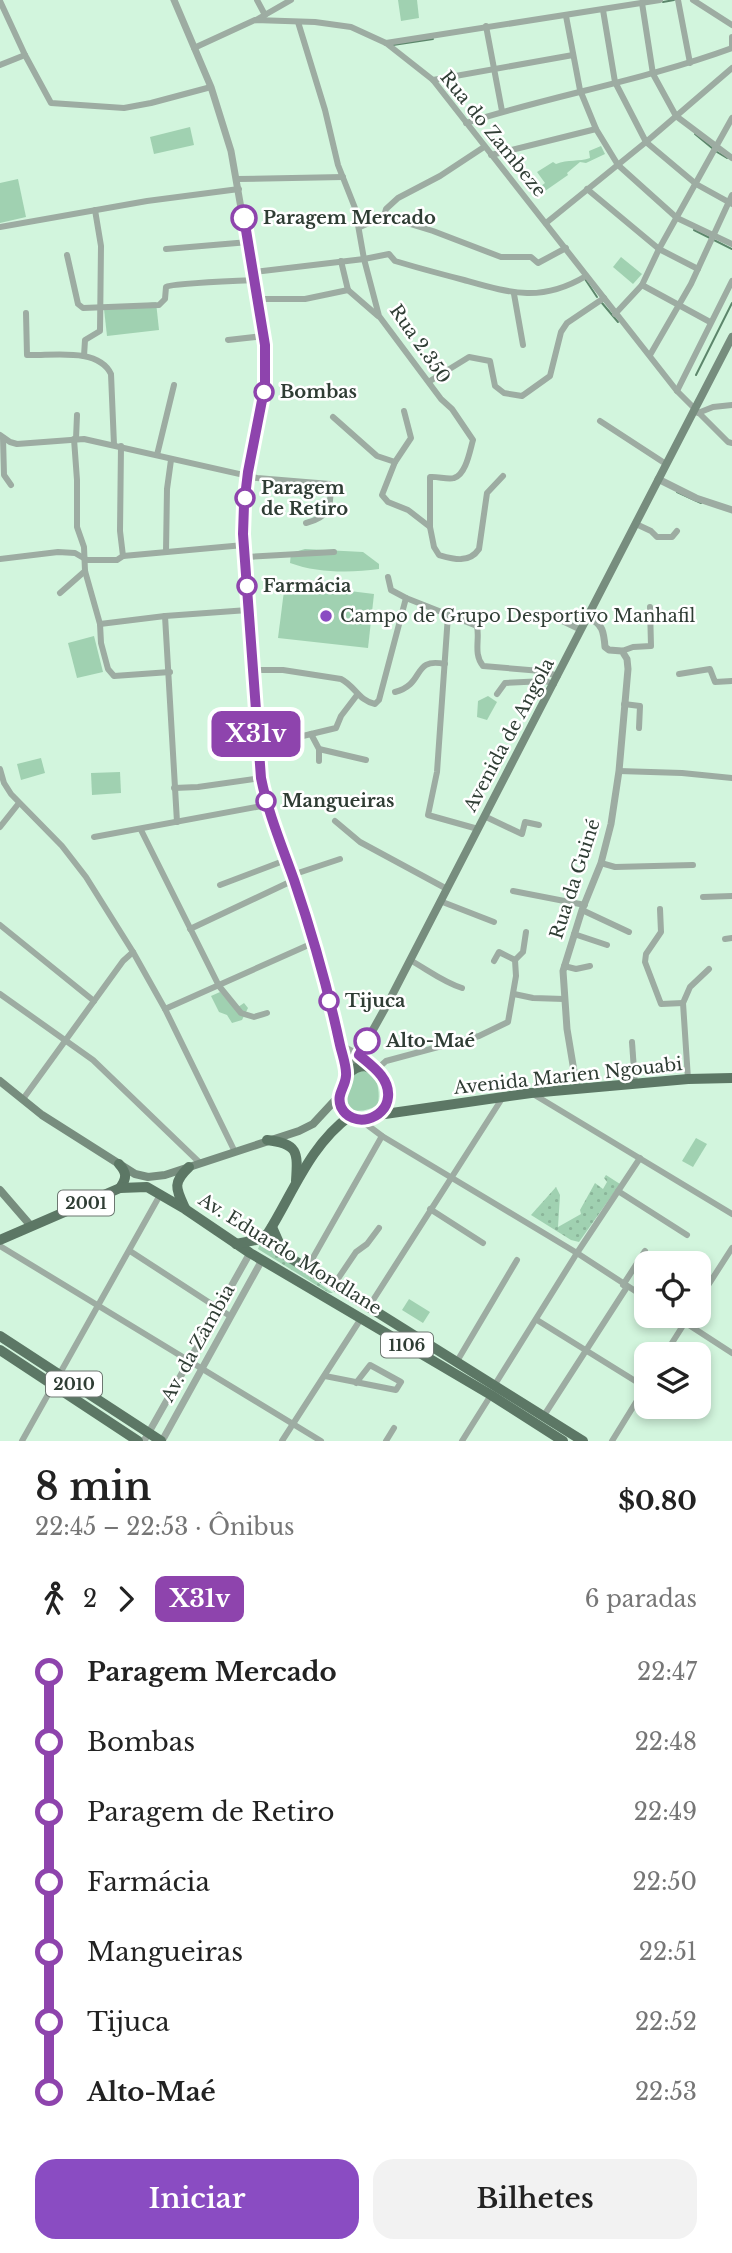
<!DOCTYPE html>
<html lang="pt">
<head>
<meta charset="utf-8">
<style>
  :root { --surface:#fff; --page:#f2f2f2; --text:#222; --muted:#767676; --accent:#8a4cc2 }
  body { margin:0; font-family:"Libre Baskerville",serif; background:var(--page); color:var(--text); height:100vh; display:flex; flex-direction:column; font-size:26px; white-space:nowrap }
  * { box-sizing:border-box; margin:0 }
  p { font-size:23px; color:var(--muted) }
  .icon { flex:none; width:38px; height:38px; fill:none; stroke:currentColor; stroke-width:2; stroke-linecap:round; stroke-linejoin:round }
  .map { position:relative; height:1441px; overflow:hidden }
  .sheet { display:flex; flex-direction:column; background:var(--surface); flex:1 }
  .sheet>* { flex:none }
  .badge { padding:0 14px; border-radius:10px; font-size:24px; line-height:46px }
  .fabs { position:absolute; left:634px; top:1251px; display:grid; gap:14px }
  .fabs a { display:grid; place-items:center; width:77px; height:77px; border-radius:14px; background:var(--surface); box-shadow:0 4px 10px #0003; font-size:35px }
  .map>.badge { position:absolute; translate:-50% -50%; box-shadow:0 0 0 4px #fff }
  .legs { display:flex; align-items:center; gap:10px; height:77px; padding:0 35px; font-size:23px }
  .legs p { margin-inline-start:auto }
  .headline { display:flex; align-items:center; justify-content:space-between; height:119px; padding:0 35px }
  h1 { font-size:38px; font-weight:600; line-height:52px }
  .cta { display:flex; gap:14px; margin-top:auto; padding:14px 35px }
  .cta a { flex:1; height:80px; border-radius:21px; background:var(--accent); color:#fff; font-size:28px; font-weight:600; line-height:80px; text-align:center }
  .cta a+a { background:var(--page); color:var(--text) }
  ul { padding:0 35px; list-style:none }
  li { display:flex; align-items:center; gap:24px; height:70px; font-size:26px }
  li i { display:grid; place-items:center; width:10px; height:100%; margin:0 9px; background:currentColor }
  li i::after { content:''; width:18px; height:18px; margin:-9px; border:5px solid; border-radius:50%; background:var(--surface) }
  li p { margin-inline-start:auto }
  li:first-child i { background:linear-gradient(#0000 50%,currentColor 0) }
  li:last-child i { background:linear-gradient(currentColor 50%,#0000 0) }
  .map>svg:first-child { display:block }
  .green { fill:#a0d1b1 }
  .garden { fill:url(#garden-dots) }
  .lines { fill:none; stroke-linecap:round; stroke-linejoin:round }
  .stream { stroke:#5c866b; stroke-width:2 }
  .minor { stroke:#9daca2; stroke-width:6 }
  .tertiary { stroke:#9daca2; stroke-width:7 }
  .secondary { stroke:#778d7e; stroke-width:8 }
  .primary { stroke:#5c7765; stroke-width:10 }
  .line-1-casing { stroke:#fff; stroke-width:16 }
  .line-1 { stroke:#8e44ad; stroke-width:10 }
  .stop-1-dot { fill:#fff; stroke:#8e44ad; stroke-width:3.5 }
  .poi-dot { fill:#8a4cc2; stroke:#fff; stroke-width:2.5 }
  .labels { text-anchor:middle; stroke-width:5; stroke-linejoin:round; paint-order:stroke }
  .shield { fill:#fff; stroke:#6d7771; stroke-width:2 }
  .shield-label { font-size:16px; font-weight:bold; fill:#2f3d34 }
  .street-label { font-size:18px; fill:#2f3d34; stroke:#fff }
  .stop-label { font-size:18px; font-weight:bold; fill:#2f3d34; stroke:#fff; text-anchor:start }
  .poi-label { font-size:18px; fill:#2f3d34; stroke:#fff; text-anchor:start }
</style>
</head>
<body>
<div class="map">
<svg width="732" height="1441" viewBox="0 0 732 1441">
  <defs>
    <pattern id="garden-dots" width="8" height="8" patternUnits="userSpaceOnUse" patternTransform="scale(1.75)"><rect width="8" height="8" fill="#a0d1b1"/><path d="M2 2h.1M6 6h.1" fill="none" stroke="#8ab499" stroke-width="1.8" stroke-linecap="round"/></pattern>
  </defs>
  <rect width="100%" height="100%" fill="#d2f5dd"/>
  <g class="green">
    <polygon points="398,0 417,0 419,18 401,21"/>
    <polygon points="190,127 194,145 154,154 150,137"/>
    <path d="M601 146 605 154 586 163 580 162 567 173 568 175 545 191 541 186 545 183 537 172 553 162 556 164C568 159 579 162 590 158L589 151Z"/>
    <polygon points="18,179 26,217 0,223 0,183"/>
    <polygon points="621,257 642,274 633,284 613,267"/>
    <polygon points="156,302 159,330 107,336 104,309"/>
    <path d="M305 549 363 552 379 564V569C351 573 317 573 290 563L291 553Z"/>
    <polygon points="285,583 374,594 368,648 278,638"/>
    <polygon points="94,636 103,672 77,678 68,643"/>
    <polygon points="488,696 497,702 487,720 477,717 478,701"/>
    <polygon points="41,758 45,773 21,780 17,764"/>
    <polygon points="120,772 121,793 92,795 91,773"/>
    <polygon points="220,992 235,1009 244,1003 248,1008 242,1020 232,1023 227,1015 219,1012 211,996"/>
    <path d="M355 1070 373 1072C378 1083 380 1093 378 1105 363 1114 338 1115 345 1090 347 1084 352 1076 355 1070Z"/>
    <polygon points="696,1138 707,1144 693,1167 682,1161"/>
    <polygon points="409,1299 430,1312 423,1323 402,1310"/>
  </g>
  <g class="garden">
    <polygon points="606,1175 620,1184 579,1242 571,1240 531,1215 556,1187 560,1195 558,1227 581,1214 580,1210 595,1183 603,1189 607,1182 604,1178"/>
    <polygon points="260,1244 263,1244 333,1293 329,1293 258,1249"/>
  </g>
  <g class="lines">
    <g class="stream">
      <polyline points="663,2 674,0"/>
      <polyline points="393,45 433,39"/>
      <polyline points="695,134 712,148"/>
      <polyline points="717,152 727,158"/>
      <polyline points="694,230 732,249"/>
      <polyline points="585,279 597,297"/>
      <polyline points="602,303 618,322"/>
      <polyline points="696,375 732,303"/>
      <polyline points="677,492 701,503"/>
    </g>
    <g class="minor">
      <polyline points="257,0 265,15"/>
      <polyline points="678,0 690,63"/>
      <polyline points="693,0 732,25"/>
      <polyline points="0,1 25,55 51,103 124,108 151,103 211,87"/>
      <polyline points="642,3 653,74 676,116 732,158"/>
      <polyline points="603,10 615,82 646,142 696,184 732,204"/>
      <polyline points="566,16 580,90 596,129 618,165 677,218 732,244"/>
      <polyline points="256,20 291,0"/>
      <path d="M298 22 325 110 338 165 355 208 364 259 379 316 441 399 452 409 473 440C470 450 466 475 454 478 448 480 437 476 430 477V527"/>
      <polyline points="486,26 502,111"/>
      <polyline points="732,37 732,48"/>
      <polyline points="386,43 660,0"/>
      <polyline points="194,48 255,20 315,22 351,27 386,43 433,80 677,391 728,442 732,443"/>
      <polyline points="0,65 25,55"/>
      <polyline points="433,80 573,55"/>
      <path d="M466 123C554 95 645 80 732 48"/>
      <polyline points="491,155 596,129"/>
      <polyline points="237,179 343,177"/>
      <polyline points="587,189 659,249 698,269"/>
      <polyline points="384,216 433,231 501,257 531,257 538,263 566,248"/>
      <polyline points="384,216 386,209 398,198 440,176 484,147"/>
      <polyline points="546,223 646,142 732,68"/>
      <polyline points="0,227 147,201 239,189"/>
      <polyline points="360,227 384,216"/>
      <polyline points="166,249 249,242"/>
      <path d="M67 255 78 304 83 308 159 305 165 299 166 287C172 283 240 281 255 280"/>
      <polyline points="341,261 348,290"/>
      <path d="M254 272 364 259 389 254 395 261C418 268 441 274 464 280 510 293 541 303 586 276"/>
      <polyline points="642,285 710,322"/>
      <polyline points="348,290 378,316"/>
      <polyline points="514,294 523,345"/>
      <polyline points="258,299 305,299 348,290"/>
      <path d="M26 313 27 355C52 356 98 347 111 374L114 445"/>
      <polyline points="615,314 642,285 659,249 732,118"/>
      <polyline points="228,340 264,336"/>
      <polyline points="650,355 691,284 732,195"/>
      <polyline points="84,356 85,340 100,331 101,246 95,210"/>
      <polyline points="430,381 469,357 490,361 495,386 504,393 522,396 550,376 561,332 567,323 604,298"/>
      <polyline points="677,391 732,281"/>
      <path d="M404 411 411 438 395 462 382 495 388 502 408 510 430 527 434 547 439 555C453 559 469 564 479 549L487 493 503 476"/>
      <polyline points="698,413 713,407 732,405"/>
      <polyline points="333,417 377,456 395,462"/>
      <polyline points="600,421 666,464"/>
      <path d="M0 435 10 442 17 444 84 439 257 478 330 484C332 508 329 517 306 523"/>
      <polyline points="3,438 4,475 11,485"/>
      <polyline points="74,439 77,480 77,527 84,547 85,571 100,624 101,643 108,669 114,676 170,672"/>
      <polyline points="76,439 77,415"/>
      <polyline points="121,446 120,531 123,556"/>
      <polyline points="157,455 174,385"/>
      <polyline points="636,524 651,531 657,537 672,537 677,531"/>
      <polyline points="166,552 167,489 171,460"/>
      <polyline points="245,557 334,552"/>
      <polyline points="0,559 58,552 75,553 87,560 117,560 123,556 244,545"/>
      <polyline points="388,577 391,590 406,598"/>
      <polyline points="60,593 85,571"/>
      <polyline points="531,614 554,617 581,630"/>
      <polyline points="448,615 437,772 428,815 478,829"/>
      <polyline points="165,616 177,822"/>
      <polyline points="100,624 165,616 248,610"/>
      <polyline points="622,651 633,647 651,646 650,607"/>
      <path d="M252 670H283L341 679C355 686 359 701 375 704L379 700 406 598 477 626C480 639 473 654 483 666L541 671 558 676"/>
      <polyline points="679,674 710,669 715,682 732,681"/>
      <path d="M395 692C426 684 411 657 445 664"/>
      <polyline points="497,694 505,683 545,681 554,684"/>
      <polyline points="624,704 640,706 639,728"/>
      <polyline points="311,734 319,749 319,761"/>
      <polyline points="257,747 336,728 341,716 357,695"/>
      <polyline points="319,749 366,760"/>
      <polyline points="0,769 4,783 11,794 62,846 86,877 133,952 165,1009 235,1152"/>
      <polyline points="619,771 682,773 732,778"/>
      <polyline points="174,788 198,787 261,778"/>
      <polyline points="484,816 522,834 525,822 539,825"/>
      <polyline points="335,821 360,842 447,889"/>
      <polyline points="0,827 19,803"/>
      <polyline points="141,830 219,986 241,1013 254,1017 267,1013"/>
      <polyline points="94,837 267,805"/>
      <polyline points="601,863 615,867 693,865"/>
      <polyline points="292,875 340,859"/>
      <polyline points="220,885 286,860"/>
      <polyline points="513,891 585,905"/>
      <polyline points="703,897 732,896"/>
      <polyline points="440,901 494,922"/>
      <polyline points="660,909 661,932 646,954 645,962 661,1004 683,1003"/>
      <polyline points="582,910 629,932"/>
      <polyline points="0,925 94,1001"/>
      <polyline points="190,929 294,880"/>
      <polyline points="574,934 607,945"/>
      <polyline points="725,939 732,938"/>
      <path d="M410 960C428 970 443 982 462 988"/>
      <polyline points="515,960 523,952 526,932"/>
      <polyline points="564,966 576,969 590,966"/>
      <polyline points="0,994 93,1060 200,1163"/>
      <polyline points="514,994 533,998 564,999"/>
      <polyline points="165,1009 313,943"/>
      <polyline points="632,1042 635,1084"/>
      <polyline points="376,1070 386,1061 479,1036 508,1022 516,976 515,960 499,952 494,961"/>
      <polyline points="688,1079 683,1003 690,987 709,969"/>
      <polyline points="533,1094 732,1214"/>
      <polyline points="23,1099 123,961 133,952"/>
      <polyline points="362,1121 382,1136 577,1253 646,1298"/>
      <polyline points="618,1191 687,1235"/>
      <polyline points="430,1209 483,1243"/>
      <polyline points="0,1246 321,1441"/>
      <polyline points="130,1251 230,1316"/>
      <polyline points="306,1270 382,1136"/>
      <polyline points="623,1285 645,1251"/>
      <polyline points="333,1286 356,1252 367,1244 379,1228"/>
      <polyline points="698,1301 732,1248"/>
      <polyline points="368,1308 503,1097"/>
      <polyline points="675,1316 732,1353"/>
      <polyline points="537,1320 645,1387"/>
      <polyline points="665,1354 689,1316"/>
      <polyline points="456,1363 517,1260"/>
      <polyline points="325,1376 396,1390 401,1382 370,1365 356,1383"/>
      <polyline points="494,1386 577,1253 640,1158"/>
      <polyline points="543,1417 627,1287"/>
      <polyline points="22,1441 160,1195"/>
      <polyline points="282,1441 362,1317"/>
      <polyline points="386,1441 394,1428"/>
      <polyline points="462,1441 491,1395"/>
      <polyline points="612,1441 646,1386"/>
    </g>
    <g class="tertiary">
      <path d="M174 0 211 87 231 151 265 345V385L248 472 244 505 243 534 261 778C268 813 282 846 294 880 315 944 334 1010 346 1076"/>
      <polyline points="658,479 696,498 732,510"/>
      <polyline points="340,1045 359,1055"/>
      <path d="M577 1089 567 1029 563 971 582 910 601 863 611 824 619 771 628 669 627 659 622 651 609 650 605 647C604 634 603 622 588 618"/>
      <polyline points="144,1441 250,1253"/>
      <polyline points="162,1441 262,1260"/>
    </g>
    <g class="secondary">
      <polyline points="350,1071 388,1003 732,337"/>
      <polyline points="0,1081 42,1115 135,1174 148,1177 165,1175 299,1131 313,1124 339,1096"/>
      <polyline points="0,1190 31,1226"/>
    </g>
    <g class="primary">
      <path d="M365 1066C417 1084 371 1141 345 1112 339 1107 339 1099 340 1092 344 1078 350 1067 365 1066Z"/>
      <polyline points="378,1115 531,1093 688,1079 732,1078"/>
      <path d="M267 1140C298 1144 298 1151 296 1181"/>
      <path d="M119 1164C127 1173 127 1178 120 1188"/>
      <path d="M185 1208C176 1189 172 1183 189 1167"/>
      <polyline points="272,1227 284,1254 583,1441"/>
      <polyline points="0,1240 120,1188 147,1187 185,1209 250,1253 491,1395 563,1441"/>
      <path d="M236 1244 261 1239 268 1233C293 1193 310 1145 350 1116"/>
      <polyline points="0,1336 161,1441"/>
      <polyline points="0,1350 138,1441"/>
    </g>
  </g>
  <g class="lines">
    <defs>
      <path id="line-1" d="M244 218 265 345V385L248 472 244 505 243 534 261 778C268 813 282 846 294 880 312 933 328 989 340 1045 342 1054 347 1067 346 1076 345 1088 336 1094 341 1107 352 1129 386 1120 388 1097 390 1078 372 1066 359 1055L367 1041"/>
    </defs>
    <use href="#line-1" class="line-1-casing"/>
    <use href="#line-1" class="line-1"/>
  </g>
  <g class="stop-1-dot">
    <circle cx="244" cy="218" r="12"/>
    <circle cx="264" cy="392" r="9"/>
    <circle cx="245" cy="498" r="9"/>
    <circle cx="247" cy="586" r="9"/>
    <circle cx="266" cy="801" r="9"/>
    <circle cx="329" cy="1001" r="9"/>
    <circle cx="367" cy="1041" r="12"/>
  </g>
  <circle class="poi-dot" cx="326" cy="616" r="7"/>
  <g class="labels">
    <g class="shield">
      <rect x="58" y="1190.5" width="56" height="25" rx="5"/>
      <rect x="381" y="1332.5" width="52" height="25" rx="5"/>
      <rect x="46" y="1371.5" width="56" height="25" rx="5"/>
    </g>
    <g class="shield-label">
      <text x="86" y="1209">2001</text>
      <text x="407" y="1351">1106</text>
      <text x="74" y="1390">2010</text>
    </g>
    <g class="street-label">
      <text transform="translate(493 134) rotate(51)" y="6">Rua do Zambeze</text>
      <text transform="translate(420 344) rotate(55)" y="6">Rua 2.350</text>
      <text transform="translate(509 735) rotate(-62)" y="6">Avenida de Angola</text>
      <text transform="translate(575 879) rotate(-72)" y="6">Rua da Guiné</text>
      <text transform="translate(568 1076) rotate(-6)" y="6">Avenida Marien Ngouabi</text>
      <text transform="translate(290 1254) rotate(32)" y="6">Av. Eduardo Mondlane</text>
      <text transform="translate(198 1343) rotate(-61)" y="6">Av. da Zâmbia</text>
    </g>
    <g class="stop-label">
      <text x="263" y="224">Paragem Mercado</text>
      <text x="280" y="398">Bombas</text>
      <text x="261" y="494">Paragem<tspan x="261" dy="21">de Retiro</tspan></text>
      <text x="263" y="592">Farmácia</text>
      <text x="282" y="807">Mangueiras</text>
      <text x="345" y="1007">Tijuca</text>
      <text x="386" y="1047">Alto-Maé</text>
    </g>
    <g class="poi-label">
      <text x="340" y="622">Campo de Grupo Desportivo Manhafil</text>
    </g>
  </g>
</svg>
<div class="fabs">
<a><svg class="icon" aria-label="locate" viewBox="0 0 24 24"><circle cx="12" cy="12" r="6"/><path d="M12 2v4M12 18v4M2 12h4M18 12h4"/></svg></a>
<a><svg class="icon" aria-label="layers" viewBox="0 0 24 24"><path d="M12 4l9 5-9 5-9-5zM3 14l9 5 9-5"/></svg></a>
</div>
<b class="badge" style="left:256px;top:734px;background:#8e44ad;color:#fff">X31v</b>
</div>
<section class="sheet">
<div class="headline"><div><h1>8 min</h1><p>22:45 – 22:53 · Ônibus</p></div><b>$0.80</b></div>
<div class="legs"><svg class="icon" aria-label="walk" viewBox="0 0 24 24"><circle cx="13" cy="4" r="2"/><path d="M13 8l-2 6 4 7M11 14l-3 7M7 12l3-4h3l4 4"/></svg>2<svg class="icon" aria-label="forward" viewBox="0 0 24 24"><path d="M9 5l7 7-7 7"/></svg><b class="badge" style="background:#8e44ad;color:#fff">X31v</b><p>6 paradas</p></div>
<ul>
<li><i style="color:#8e44ad"></i><b>Paragem Mercado</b><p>22:47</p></li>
<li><i style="color:#8e44ad"></i><span>Bombas</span><p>22:48</p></li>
<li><i style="color:#8e44ad"></i><span>Paragem de Retiro</span><p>22:49</p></li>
<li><i style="color:#8e44ad"></i><span>Farmácia</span><p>22:50</p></li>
<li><i style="color:#8e44ad"></i><span>Mangueiras</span><p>22:51</p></li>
<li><i style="color:#8e44ad"></i><span>Tijuca</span><p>22:52</p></li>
<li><i style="color:#8e44ad"></i><b>Alto-Maé</b><p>22:53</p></li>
</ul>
<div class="cta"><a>Iniciar</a><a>Bilhetes</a></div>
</section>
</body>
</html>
